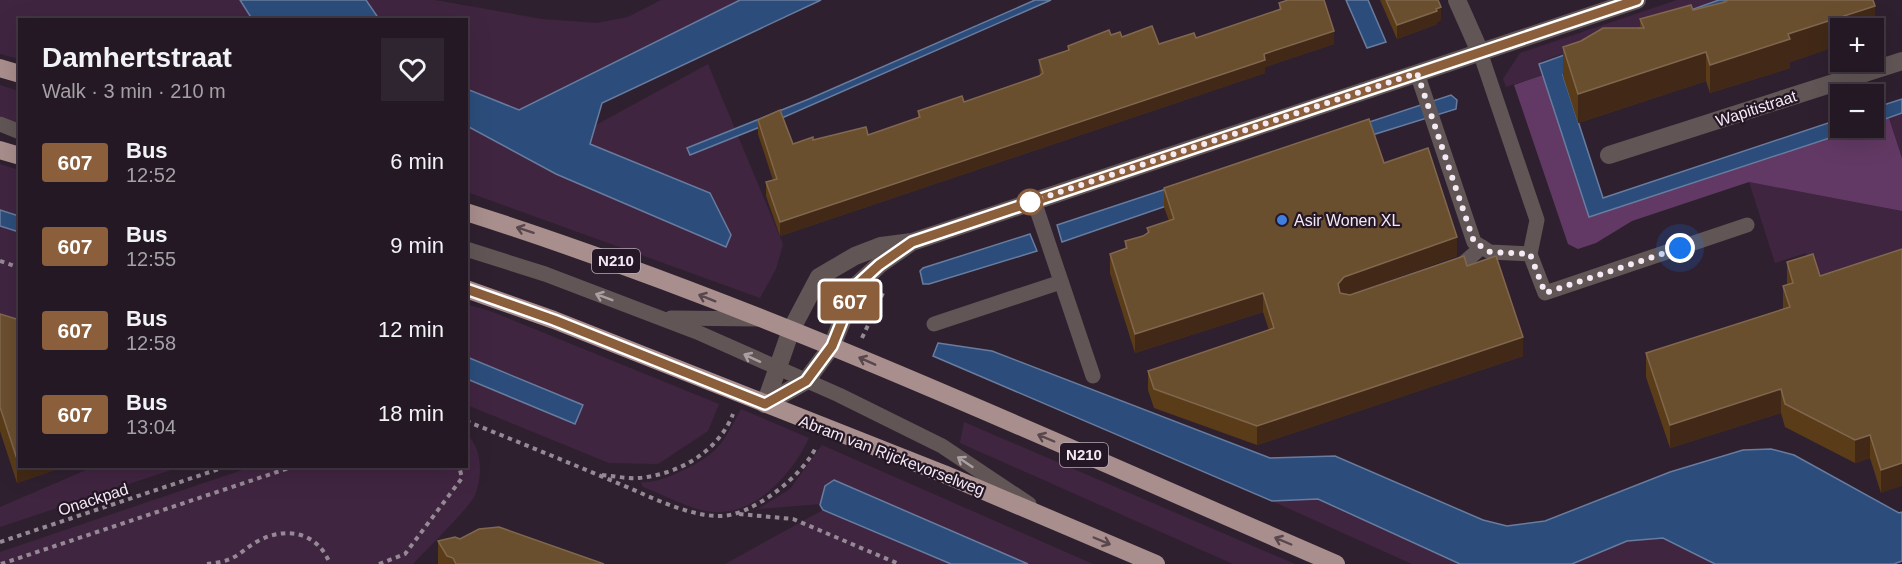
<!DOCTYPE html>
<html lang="en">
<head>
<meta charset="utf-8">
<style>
  :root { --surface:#231823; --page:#2f2530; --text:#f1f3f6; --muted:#a3a0a6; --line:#403741 }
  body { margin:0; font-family:Helvetica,sans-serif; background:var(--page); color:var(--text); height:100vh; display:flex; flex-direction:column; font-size:22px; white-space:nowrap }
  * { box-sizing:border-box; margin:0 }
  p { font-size:20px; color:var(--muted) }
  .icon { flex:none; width:33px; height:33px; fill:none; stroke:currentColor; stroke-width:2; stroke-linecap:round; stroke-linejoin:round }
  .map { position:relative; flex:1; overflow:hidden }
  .side { position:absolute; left:18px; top:18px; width:450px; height:450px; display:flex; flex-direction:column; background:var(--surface); border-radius:0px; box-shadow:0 6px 24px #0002,0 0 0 2px var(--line) }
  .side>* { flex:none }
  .badge { padding:0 12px; border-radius:4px; font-size:21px; line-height:39px }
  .controls { position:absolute; left:1830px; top:18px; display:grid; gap:12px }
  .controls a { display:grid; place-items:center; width:54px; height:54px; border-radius:0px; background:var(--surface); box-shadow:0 6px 24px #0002,0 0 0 2px var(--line); font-size:30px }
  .you { position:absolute; width:30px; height:30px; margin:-15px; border:4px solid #fff; border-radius:50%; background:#1a73e8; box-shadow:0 0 0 9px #1a73e833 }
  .map>.badge { position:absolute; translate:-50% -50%; box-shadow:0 0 0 3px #fff }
  .round { display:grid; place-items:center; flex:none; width:63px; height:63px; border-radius:0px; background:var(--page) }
  .summary { display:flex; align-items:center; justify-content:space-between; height:102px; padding:0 24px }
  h1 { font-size:28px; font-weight:800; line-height:45px }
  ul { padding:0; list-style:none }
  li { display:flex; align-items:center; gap:18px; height:84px; padding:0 24px }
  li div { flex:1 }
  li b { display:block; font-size:22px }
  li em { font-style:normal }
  li .badge { min-width:66px; font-weight:700; text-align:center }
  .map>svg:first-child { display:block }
  .green { fill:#402541 }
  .forest { fill:#623964 }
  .water { fill:#2c4d7b; stroke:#687c9f; stroke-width:1.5 }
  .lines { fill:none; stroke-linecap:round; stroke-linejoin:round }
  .path { stroke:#958995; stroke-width:4; stroke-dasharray:4.5 4.5; stroke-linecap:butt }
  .service { stroke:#615655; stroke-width:15 }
  .minor { stroke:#615655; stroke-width:18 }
  .tertiary { stroke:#615655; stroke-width:18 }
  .trunk { stroke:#a88e8c; stroke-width:18 }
  .wall { fill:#5a3c18 }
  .shaded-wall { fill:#422917 }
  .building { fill:#6a4f2f; stroke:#80674e; stroke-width:1.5 }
  .oneway { stroke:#59474e }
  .oneway2 { stroke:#aaa0a4 }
  .line-casing { stroke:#fff; stroke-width:14 }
  .line { stroke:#8b5e3c; stroke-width:9 }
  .walk { stroke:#f4eaf4; stroke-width:6; stroke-dasharray:0 10.8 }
  .stop-dot { fill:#fff; stroke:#8b5e3c; stroke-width:3 }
  .shop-dot { fill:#3f7fe0; stroke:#251725; stroke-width:2 }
  .labels { text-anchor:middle; stroke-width:4.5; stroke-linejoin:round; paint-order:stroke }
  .shield { fill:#251725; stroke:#b6abb6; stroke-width:1.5 }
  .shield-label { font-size:15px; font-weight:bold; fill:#f4eaf4 }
  .street-label { font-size:16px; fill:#f4eaf4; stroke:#251725 }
  .poi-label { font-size:16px; fill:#f4eaf4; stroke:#251725; text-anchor:start }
</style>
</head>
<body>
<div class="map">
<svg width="1902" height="564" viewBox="0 0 1902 564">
  <rect width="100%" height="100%" fill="#2f202f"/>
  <g class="green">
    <polygon points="0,0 240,0 252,19 20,20 19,59 0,54"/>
    <polygon points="366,0 435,0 542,19 597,23 628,17 661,0 740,0 519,110 467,89 466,20 379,19"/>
    <polygon points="1677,0 1719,0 1542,61 1539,64 1543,75 1506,87 1503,79 1520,53"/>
    <polygon points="708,64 783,244 776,269 760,298 467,192 466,126 556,174 726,247 616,156 590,144 594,126"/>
    <polygon points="0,85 19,91 19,124 0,116"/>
    <polygon points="1902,107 1902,157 1889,118"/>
    <polygon points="0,164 19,170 19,334 0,326"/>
    <polygon points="1749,182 1902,211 1902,273 1813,277 1806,253 1775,263"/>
    <polygon points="466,304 490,311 719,404 708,431 658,464 609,463 467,405"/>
    <path d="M741 409 809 438C793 473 756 515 714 512 690 510 665 495 643 487L641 482C654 483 666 478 677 473 717 455 721 447 741 409Z"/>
    <polygon points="964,422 1295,564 1233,564 960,443"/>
    <path d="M467 434C482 449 483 475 475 495 470 507 425 551 413 564H0V552L251 467 466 466Z"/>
    <polygon points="822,445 1093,564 1028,564 834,480 825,486 821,504 758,509 790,489"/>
    <polygon points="93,467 180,467 0,527 0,507"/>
    <polygon points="1318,499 1460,564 1412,564 1272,501"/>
    <polygon points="823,510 951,564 725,564"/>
    <polygon points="1663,538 1715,564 1572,564 1627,541"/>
  </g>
  <polygon class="forest" points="1543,75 1589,217 1860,128 1874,128 1874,123 1889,118 1902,158 1902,211 1749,182 1632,221 1596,243 1578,249 1568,244 1514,85"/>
  <g class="water">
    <polygon points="240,0 366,0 379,19 252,19"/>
    <polygon points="740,0 821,0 602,103 590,144 710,193 731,235 726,247 556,174 467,126 467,89 519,110"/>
    <polygon points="1035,0 1051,0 775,121 690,155 687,148 809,99"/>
    <polygon points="1346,0 1368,0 1386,42 1367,48"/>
    <polygon points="1719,0 1792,0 1563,75 1603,198 1840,119 1840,128 1860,128 1589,217 1539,64"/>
    <polygon points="1451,95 1457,100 1456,109 1369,136 1062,242 1057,225"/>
    <polygon points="1902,99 1902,113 1874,123 1874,108"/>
    <polygon points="0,210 19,216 19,232 0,226"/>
    <polygon points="1030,234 1037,251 929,284 923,284 920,271 923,268"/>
    <polygon points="938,343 992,351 1270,458 1335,456 1483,520 1507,526 1545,521 1670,472 1743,450 1771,449 1794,455 1899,513 1902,512 1902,561 1894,564 1715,564 1663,538 1627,541 1572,564 1460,564 1318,499 1272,501 933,356"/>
    <polygon points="467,357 583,405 575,424 467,379"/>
    <polygon points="834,480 1028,564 951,564 823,510 820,505 825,486"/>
  </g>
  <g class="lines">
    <g class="path">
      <polyline points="0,261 20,268"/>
      <polyline points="862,338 883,293"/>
      <path d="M466 421C516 441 565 461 615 482 645 494 686 516 719 516 751 517 803 476 816 447"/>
      <path d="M602 475C614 476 628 479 639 478 679 474 718 452 733 414"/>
      <polyline points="739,514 793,519 899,564"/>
      <polyline points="0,542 228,466"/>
      <polyline points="1,564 295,466"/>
      <path d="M207 564C214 563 223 562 230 559 240 555 248 546 258 541 286 526 318 532 330 564"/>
      <polyline points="379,564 405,554 462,478 459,466"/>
    </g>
    <g class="service">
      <polyline points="1480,52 1537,220 1530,254"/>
      <polyline points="1417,73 1474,242 1490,252 1530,254 1545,293 1747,225"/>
      <polyline points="0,124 20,132"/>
      <polyline points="1034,201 1093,376"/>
      <polyline points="466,249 545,274 697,332 839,395 942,446 1029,504"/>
      <polyline points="1448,271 1459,267 1482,247"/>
      <polyline points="671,318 758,319"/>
      <polyline points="934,324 1061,282"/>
    </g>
    <g class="minor">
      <polyline points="1457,0 1480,52"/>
      <polyline points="1609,155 1902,61"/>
    </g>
    <g class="tertiary">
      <polyline points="765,404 791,330 819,277 855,256 881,246 912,242 1637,0"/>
      <polyline points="765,404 806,381 832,346 856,286 879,265 909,244"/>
    </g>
    <g class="trunk">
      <polyline points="0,68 20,74"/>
      <polyline points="0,150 20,156"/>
      <path d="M466 212C765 307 1049 440 1336 564"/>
      <polyline points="466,289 554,320 944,474 1156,564"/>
    </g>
  </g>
  <g class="wall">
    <polygon points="1380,0 1438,0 1441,20 1437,22 1437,24 1397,39"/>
    <polygon points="1728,0 1873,0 1875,6 1875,34 1874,34 1874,28 1840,28 1840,45 1790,62 1790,68 1710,93 1706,81 1578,123 1563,76 1563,47 1581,41 1603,28 1640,28 1640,19 1691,5 1693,10 1725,2"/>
    <polygon points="1279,3 1334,44 1265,67 1265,73 780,236 766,196 766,182 773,180 758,134 758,120 793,144 813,140 868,135 918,118 918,111 964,102 1040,75 1039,60 1068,51 1068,46 1111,35 1159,44 1196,38 1279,10"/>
    <polygon points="1384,163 1457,256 1347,295 1350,295 1467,266 1523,356 1257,445 1154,408 1148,390 1148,371 1269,330 1263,312 1135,353 1110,273 1110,254 1125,248 1125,241 1143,236 1147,233 1147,228 1169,221 1164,207 1164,188"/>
    <polygon points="1902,249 1881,493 1870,458 1855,463 1785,427 1781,413 1670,448 1646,377 1646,353 1783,309 1783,286 1787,285 1787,262 1820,276"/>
    <polygon points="0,314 20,466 66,466 17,483 0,431"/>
    <polygon points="460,539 604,564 438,564 438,541"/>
  </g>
  <g class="shaded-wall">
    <polygon points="1875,6 1875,34 1874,34 1874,28 1840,28 1840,45 1790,62 1790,68 1710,93 1710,65 1788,34"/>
    <polygon points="1441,7 1441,20 1437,22 1437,24 1397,39 1397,25"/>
    <polygon points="1334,31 1334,44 1265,67 1265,73 780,236 780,222 1264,54"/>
    <polygon points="1706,52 1706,81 1578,123 1578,94"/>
    <polygon points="1457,237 1457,256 1344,296 1338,303 1338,284 1344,277"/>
    <polygon points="1263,293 1263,312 1135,353 1135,334"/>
    <polygon points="1523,337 1523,356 1257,445 1257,426"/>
    <polygon points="1781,389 1781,413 1670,448 1670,425"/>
    <polygon points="1870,435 1870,458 1855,463 1855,440"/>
    <polygon points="20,458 20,466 66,466 17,483 17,459"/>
    <polygon points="1902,463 1902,486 1881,493 1881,470"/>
  </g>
  <g class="building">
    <polygon points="1288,0 1324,0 1334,31 1264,54 1265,60 780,222 766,182 777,179 758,120 780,110 793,144 813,137 813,140 866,127 868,135 920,117 918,111 962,96 964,102 1039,76 1043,73 1039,60 1069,50 1068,46 1109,30 1111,35 1120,32 1122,37 1152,26 1159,44 1194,33 1196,38 1281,9 1279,3"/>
    <polygon points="1386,0 1438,0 1441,7 1436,9 1437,11 1397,25"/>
    <polygon points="1728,0 1873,0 1875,6 1788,34 1790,39 1710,65 1706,52 1578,94 1563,47 1581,41 1603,28 1644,28 1640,19 1691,5 1693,10 1725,2"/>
    <polygon points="1369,119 1384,163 1428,148 1457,237 1344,277 1338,284 1340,293 1350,295 1464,256 1467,266 1496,256 1523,337 1257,426 1154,389 1148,371 1274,328 1263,293 1135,334 1110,254 1127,248 1125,241 1143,236 1149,232 1147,228 1174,219 1164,188"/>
    <polygon points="1902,249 1902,463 1881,470 1870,435 1855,440 1785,404 1781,389 1670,425 1646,353 1790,307 1783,286 1793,283 1787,262 1813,254 1820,276"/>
    <polygon points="0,314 20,320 20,458 17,459 0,407"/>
    <polygon points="499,527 604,564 456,564 453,558 447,556 438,541 455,537 460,539 479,529"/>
  </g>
  <defs><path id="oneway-shaft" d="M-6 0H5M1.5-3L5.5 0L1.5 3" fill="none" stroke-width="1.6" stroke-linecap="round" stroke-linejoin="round" transform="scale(1.5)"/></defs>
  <g class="oneway">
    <use href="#oneway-shaft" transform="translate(525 230) rotate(-162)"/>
    <use href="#oneway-shaft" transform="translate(707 298) rotate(-158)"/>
    <use href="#oneway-shaft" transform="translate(867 361) rotate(-156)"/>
    <use href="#oneway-shaft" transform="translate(1046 438) rotate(-157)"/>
    <use href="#oneway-shaft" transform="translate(1102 541) rotate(23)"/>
    <use href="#oneway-shaft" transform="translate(1283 541) rotate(-157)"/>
  </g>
  <g class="oneway2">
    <use href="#oneway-shaft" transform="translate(604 297) rotate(-159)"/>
    <use href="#oneway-shaft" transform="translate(752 358) rotate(-155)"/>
    <use href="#oneway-shaft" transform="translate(965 462) rotate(-146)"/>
  </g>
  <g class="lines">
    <defs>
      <polyline id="line" points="466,289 554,320 765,404 806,381 832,346 856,286 879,265 912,242 1637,0"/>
    </defs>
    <use href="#line" class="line-casing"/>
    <use href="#line" class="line"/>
    <polyline class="walk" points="1030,202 1417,73 1474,242 1490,252 1530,254 1545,293 1680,248"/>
  </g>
  <circle class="stop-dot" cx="1030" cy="202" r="12"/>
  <circle class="shop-dot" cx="1282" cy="220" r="6"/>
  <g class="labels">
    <g class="shield">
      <rect x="592" y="249" width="48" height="24" rx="4.5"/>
      <rect x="1060" y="443" width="48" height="24" rx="4.5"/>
    </g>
    <g class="shield-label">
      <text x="616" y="266">N210</text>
      <text x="1084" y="460">N210</text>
    </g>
    <g class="street-label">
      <text transform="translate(1756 108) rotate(-18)" y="6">Wapitistraat</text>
      <text transform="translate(892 455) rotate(21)" y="6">Abram van Rijckevorselweg</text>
      <text transform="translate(93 499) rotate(-18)" y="6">Onackpad</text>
    </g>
    <g class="poi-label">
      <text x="1294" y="226">Asir Wonen XL</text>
    </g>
  </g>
</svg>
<div class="controls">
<a>+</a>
<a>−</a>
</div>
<div class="you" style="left:1680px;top:248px"></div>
<b class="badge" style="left:850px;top:301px;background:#8b5e3c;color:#fff">607</b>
<section class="side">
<div class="summary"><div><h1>Damhertstraat</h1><p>Walk · 3 min · 210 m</p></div><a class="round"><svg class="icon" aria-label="heart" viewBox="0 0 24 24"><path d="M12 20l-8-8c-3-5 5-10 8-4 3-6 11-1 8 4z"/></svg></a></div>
<ul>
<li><span class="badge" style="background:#8b5e3c;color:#fff">607</span><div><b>Bus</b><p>12:52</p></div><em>6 min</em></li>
<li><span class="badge" style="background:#8b5e3c;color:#fff">607</span><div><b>Bus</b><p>12:55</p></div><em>9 min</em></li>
<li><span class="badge" style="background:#8b5e3c;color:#fff">607</span><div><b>Bus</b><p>12:58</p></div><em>12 min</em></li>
<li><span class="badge" style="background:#8b5e3c;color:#fff">607</span><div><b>Bus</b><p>13:04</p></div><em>18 min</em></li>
</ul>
</section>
</div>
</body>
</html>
